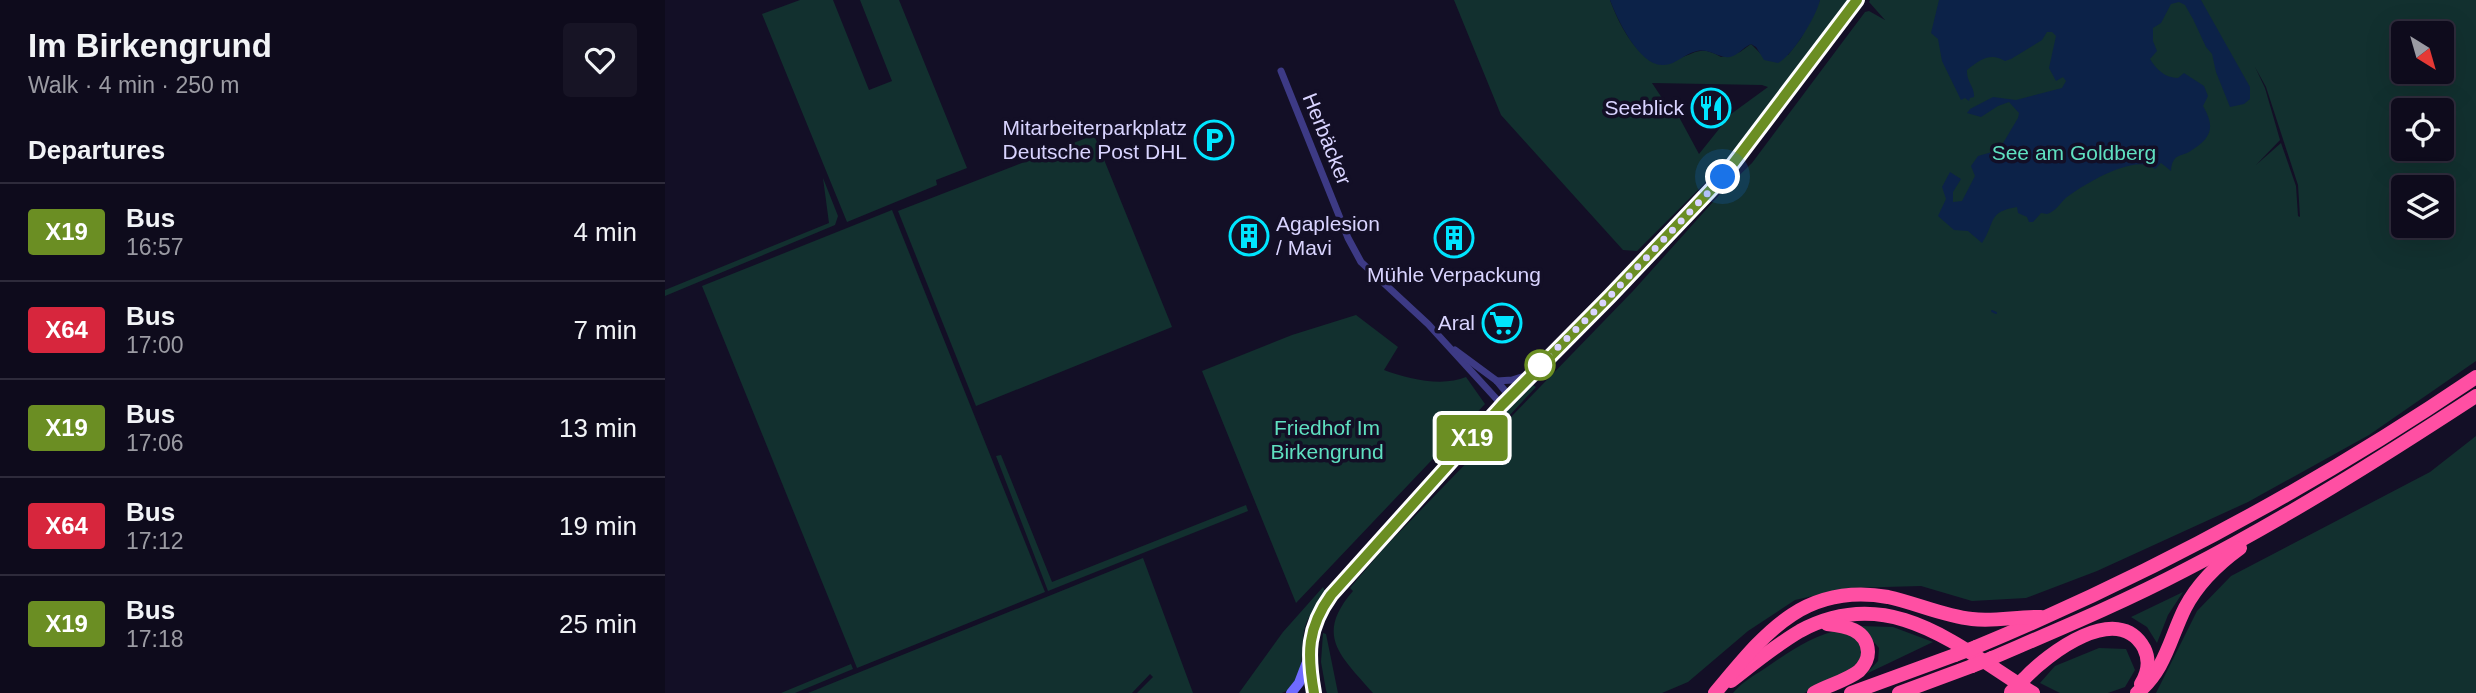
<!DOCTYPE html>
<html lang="en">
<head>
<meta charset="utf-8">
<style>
  :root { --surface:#0e0b1c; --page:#171425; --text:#f1f3f6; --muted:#9b9ba3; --line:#2e2b3b }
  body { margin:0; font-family:Arial,sans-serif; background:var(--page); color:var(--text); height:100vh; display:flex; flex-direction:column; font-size:26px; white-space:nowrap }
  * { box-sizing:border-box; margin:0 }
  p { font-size:23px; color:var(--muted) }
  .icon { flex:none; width:38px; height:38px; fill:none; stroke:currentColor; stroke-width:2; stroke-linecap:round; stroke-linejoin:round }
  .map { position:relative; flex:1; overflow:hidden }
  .details { display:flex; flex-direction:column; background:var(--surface); width:665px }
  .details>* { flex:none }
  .badge { padding:0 14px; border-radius:5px; font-size:24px; line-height:46px }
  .needle { width:46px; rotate:143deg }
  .fabs { position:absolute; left:1726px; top:21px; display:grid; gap:14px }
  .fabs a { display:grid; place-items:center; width:63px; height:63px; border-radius:7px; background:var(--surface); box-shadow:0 7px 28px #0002,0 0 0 2px var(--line); font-size:35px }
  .you { position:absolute; width:35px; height:35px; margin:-18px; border:5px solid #fff; border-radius:50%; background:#1a73e8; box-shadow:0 0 0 10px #1a73e833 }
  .map>.badge { position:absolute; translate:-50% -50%; box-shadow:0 0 0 4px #fff }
  h2 { padding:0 28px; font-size:26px; line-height:63px }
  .round { display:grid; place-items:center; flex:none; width:74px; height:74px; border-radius:7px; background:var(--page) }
  .summary { display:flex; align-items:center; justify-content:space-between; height:119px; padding:0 28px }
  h1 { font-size:33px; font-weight:600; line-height:52px }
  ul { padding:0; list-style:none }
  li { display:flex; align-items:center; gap:21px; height:98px; padding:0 28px; border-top:2px solid var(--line) }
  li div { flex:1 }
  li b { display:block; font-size:26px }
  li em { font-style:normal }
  li .badge { min-width:77px; font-weight:700; text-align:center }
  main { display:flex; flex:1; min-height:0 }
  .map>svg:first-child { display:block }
  .green { fill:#12302f; fill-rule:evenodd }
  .water { fill:#0c2248 }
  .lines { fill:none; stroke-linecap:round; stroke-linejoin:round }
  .stream { stroke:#0c2248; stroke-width:2 }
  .street { stroke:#3d3a85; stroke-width:7 }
  .secondary { stroke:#6f6bff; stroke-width:10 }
  .highway { stroke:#ff4fa3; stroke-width:14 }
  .highway-bridge { stroke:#ff4fa3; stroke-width:14 }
  .line-casing { stroke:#fff; stroke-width:16 }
  .line { stroke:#6b8e23; stroke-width:10 }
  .walk { stroke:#d9d4ff; stroke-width:7; stroke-dasharray:0 12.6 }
  .stop-dot { fill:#fff; stroke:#6b8e23; stroke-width:3.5 }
  .labels { text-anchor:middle; stroke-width:7; stroke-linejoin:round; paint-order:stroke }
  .poi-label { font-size:21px; fill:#d9d4ff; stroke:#130f26; text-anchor:end }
  .street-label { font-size:21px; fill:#d9d4ff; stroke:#130f26 }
  .park-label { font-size:21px; fill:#5fe0c0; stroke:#130f26 }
</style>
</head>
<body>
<main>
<section class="details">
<div class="summary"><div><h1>Im Birkengrund</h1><p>Walk · 4 min · 250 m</p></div><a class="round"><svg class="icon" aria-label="heart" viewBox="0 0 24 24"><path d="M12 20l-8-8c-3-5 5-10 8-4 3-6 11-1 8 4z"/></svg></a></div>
<h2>Departures</h2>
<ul>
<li><span class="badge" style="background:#6b8e23;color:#fff">X19</span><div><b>Bus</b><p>16:57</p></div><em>4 min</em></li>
<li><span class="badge" style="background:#d7263d;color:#fff">X64</span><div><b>Bus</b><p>17:00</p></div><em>7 min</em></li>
<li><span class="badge" style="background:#6b8e23;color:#fff">X19</span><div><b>Bus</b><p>17:06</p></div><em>13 min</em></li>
<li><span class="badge" style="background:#d7263d;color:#fff">X64</span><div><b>Bus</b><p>17:12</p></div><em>19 min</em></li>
<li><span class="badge" style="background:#6b8e23;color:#fff">X19</span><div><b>Bus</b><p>17:18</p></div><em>25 min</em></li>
</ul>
</section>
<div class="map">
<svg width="1811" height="693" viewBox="0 0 1811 693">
  <rect width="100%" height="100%" fill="#130f26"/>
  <g class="green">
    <polygon points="135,0 168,0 204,90 227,81 195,0 234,0 302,168 271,180 272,185 182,222 97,14"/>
    <path d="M789 0H945C954 24 967 49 989 63 996 62 1005 62 1012 59 1032 53 1035 45 1056 57L1075 52 1086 44 1097 55H1123L1136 38 1155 0H1186L1059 164 972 251 958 250 836 115ZM987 83 1097 85 1103 87 1066 114 1034 154 1014 117 1003 107Z"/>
    <path d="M1205 0H1811V361L1704 435 1583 502 1432 571 1361 598 1307 601 1256 586 1183 588 1130 600 1083 631 1023 682 997 693H708C676 656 649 636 688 591L685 588 719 548 968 291 1056 193 1087 163 1200 12 1204 11 1220 20 1204 2ZM1738 33H1776V72H1738ZM1590 67 1601 87 1633 185 1635 217 1633 216 1631 186 1616 143 1591 165 1615 140 1600 88ZM1738 110H1776V149H1738ZM1738 187H1776V226H1738Z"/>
    <polygon points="429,135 507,327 311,406 233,211"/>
    <polygon points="158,178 173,216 170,225 0,296 0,290 164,223"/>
    <polygon points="227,210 380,592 192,668 37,286"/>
    <path d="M691 315 733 347 719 370C742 379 778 387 801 377L820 404 631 603 537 371 627 335Z"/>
    <polygon points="868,385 871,387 842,418 838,420 834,418"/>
    <polygon points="1811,436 1811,693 1491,693 1532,611 1566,576 1765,472"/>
    <polygon points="336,455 387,582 581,505 583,511 383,591 331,456"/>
    <polygon points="478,558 528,693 472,693 488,677 485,674 467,693 143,693"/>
    <path d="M658 587 661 594C654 604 643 615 640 627 634 649 643 684 617 693H574L618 632Z"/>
    <polygon points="1518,592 1503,615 1492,643 1482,627 1466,617"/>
    <polygon points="1195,626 1228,627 1268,642 1201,674 1213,661 1214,648"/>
    <path d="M1178 629 1192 635 1198 656 1184 673 1139 693H1068C1076 683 1088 676 1099 669 1124 652 1147 635 1178 629Z"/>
    <polygon points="658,633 661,634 673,693 662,693 661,690 656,662"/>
    <polygon points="1434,648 1461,649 1470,670 1460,687 1443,693 1395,693 1375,683 1390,666"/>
    <polygon points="186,664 188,669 130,693 116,693"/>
  </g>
  <g class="water">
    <path d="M945 0H1155C1151 17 1128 55 1113 63L1099 60 1091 47 1086 44C1079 47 1075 53 1068 56 1056 61 1046 48 1032 51 1020 53 1010 66 997 65 974 65 952 19 945 0Z"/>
    <path d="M1274 0H1536L1585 87V99L1579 104 1565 107 1551 72 1547 54 1541 47 1528 19 1520 5 1514 2 1506 4 1496 23 1488 28V41L1492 51 1485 59C1491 69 1500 78 1513 78L1519 73 1539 86 1543 96 1538 106C1551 128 1546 139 1524 152 1519 155 1512 155 1509 160 1507 162 1506 168 1506 171L1496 163 1490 169C1472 152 1419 184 1402 197 1395 203 1391 211 1382 214L1376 213 1368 222H1364L1362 217 1353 213 1352 207C1322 212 1331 222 1317 243L1303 231 1289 230 1273 216 1281 199 1277 187 1285 172 1296 179 1288 192V202L1297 201 1310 176 1306 166 1313 156 1334 150 1353 118 1354 113 1344 102 1333 106 1316 117 1302 113 1305 109 1328 97 1351 100 1397 88 1401 81 1398 77 1391 81 1384 68 1391 36 1387 32H1382L1377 40 1346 59 1340 61C1325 52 1315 60 1302 70 1301 81 1310 87 1309 97L1305 98 1304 101 1300 98 1296 100 1277 61 1273 39 1266 33Z"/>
  </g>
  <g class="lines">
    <polyline class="stream" points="1327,311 1331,313"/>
    <g class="street">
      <polyline points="616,71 683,238 696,262 763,324 837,405"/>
      <polyline points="790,350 832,381 845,397"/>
      <polyline points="832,381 847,380 866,374"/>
    </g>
    <g class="secondary">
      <polyline points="626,693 634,683 642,662"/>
      <path d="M649 693C642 654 642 628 665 595L828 415 945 296 1057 177 1192 0"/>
    </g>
    <g class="highway">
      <path d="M1311 647C1487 574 1653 484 1811 377"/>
      <path d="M1327 658C1392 630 1457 603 1520 570 1621 518 1716 458 1811 396"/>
      <path d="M1359 679C1382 654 1453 600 1479 648 1485 660 1483 673 1476 684"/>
      <path d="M1066 681C1088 664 1111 645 1135 631 1226 582 1294 648 1368 693"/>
      <path d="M1050 693C1098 636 1137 582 1223 597 1251 603 1278 616 1307 619 1330 622 1353 616 1376 617"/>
      <path d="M1149 693C1163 685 1181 681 1194 671 1199 666 1203 659 1203 652 1202 629 1180 626 1162 624"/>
      <polyline points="1186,693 1290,655"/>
      <polyline points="1234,693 1307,666"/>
      <path d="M1472 693C1500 671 1505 638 1520 608 1533 583 1553 564 1575 548"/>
    </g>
    <g class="highway-bridge">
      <polyline points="1290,655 1311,647"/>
      <polyline points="1307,666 1327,658"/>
      <polyline points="1346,692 1359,679"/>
    </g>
  </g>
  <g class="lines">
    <defs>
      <path id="line" d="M649 693C642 654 642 628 666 595L837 405 945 296 1058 177 1192 0"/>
    </defs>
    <use href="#line" class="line-casing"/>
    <use href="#line" class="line"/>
    <polyline class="walk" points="875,365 945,296 1058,177"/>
  </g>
  <defs>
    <symbol id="restaurant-ring" viewBox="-11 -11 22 22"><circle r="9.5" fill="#130f26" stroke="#00e5ff" stroke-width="1.5"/><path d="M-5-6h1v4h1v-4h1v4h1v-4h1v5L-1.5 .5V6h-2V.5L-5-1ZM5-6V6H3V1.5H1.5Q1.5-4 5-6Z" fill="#00e5ff"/></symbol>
    <symbol id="parking-ring" viewBox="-11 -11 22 22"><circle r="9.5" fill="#130f26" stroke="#00e5ff" stroke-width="1.5"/><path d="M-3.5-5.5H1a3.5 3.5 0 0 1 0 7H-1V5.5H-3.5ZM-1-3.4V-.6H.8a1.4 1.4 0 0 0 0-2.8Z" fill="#00e5ff"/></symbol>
    <symbol id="building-ring" viewBox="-11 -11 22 22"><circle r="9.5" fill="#130f26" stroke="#00e5ff" stroke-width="1.5"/><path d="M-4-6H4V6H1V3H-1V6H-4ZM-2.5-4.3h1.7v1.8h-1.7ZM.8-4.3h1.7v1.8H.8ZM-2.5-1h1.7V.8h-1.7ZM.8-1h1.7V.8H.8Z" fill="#00e5ff"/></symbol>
    <symbol id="supermarket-ring" viewBox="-11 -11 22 22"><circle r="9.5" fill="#130f26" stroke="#00e5ff" stroke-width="1.5"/><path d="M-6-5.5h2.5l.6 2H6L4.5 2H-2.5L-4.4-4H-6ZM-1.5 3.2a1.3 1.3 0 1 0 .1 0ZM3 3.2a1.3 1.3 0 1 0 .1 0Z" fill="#00e5ff"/></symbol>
  </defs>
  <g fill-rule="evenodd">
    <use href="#restaurant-ring" x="1024" y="86" width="44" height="44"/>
    <use href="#parking-ring" x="527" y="118" width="44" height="44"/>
    <use href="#building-ring" x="562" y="214" width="44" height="44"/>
    <use href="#building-ring" x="767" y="216" width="44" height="44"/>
    <use href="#supermarket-ring" x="815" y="301" width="44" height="44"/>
  </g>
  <circle class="stop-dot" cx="875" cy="365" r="14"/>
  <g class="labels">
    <g class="poi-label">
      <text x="1019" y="115">Seeblick</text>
      <text x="522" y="135">Mitarbeiterparkplatz<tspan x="522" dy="24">Deutsche Post DHL</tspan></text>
      <text x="611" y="231" text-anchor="start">Agaplesion<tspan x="611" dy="24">/ Mavi</tspan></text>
      <text x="789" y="282" text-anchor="middle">Mühle Verpackung</text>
      <text x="810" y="330">Aral</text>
    </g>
    <g class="street-label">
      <text transform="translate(662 139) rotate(68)" y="7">Herbäcker</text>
    </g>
    <g class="park-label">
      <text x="1409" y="160">See am Goldberg</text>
      <text x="662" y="435">Friedhof Im<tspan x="662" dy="24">Birkengrund</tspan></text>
    </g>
  </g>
</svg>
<div class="fabs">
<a><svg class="needle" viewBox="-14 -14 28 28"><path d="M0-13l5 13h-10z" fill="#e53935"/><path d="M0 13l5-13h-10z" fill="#9b9ba3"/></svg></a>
<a><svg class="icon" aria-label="locate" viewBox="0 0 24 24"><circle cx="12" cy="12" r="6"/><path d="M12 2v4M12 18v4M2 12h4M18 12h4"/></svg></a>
<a><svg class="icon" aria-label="layers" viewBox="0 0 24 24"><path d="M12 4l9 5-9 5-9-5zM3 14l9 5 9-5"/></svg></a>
</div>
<div class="you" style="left:1058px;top:177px"></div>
<b class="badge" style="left:807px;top:438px;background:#6b8e23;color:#fff">X19</b>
</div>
</main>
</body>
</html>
